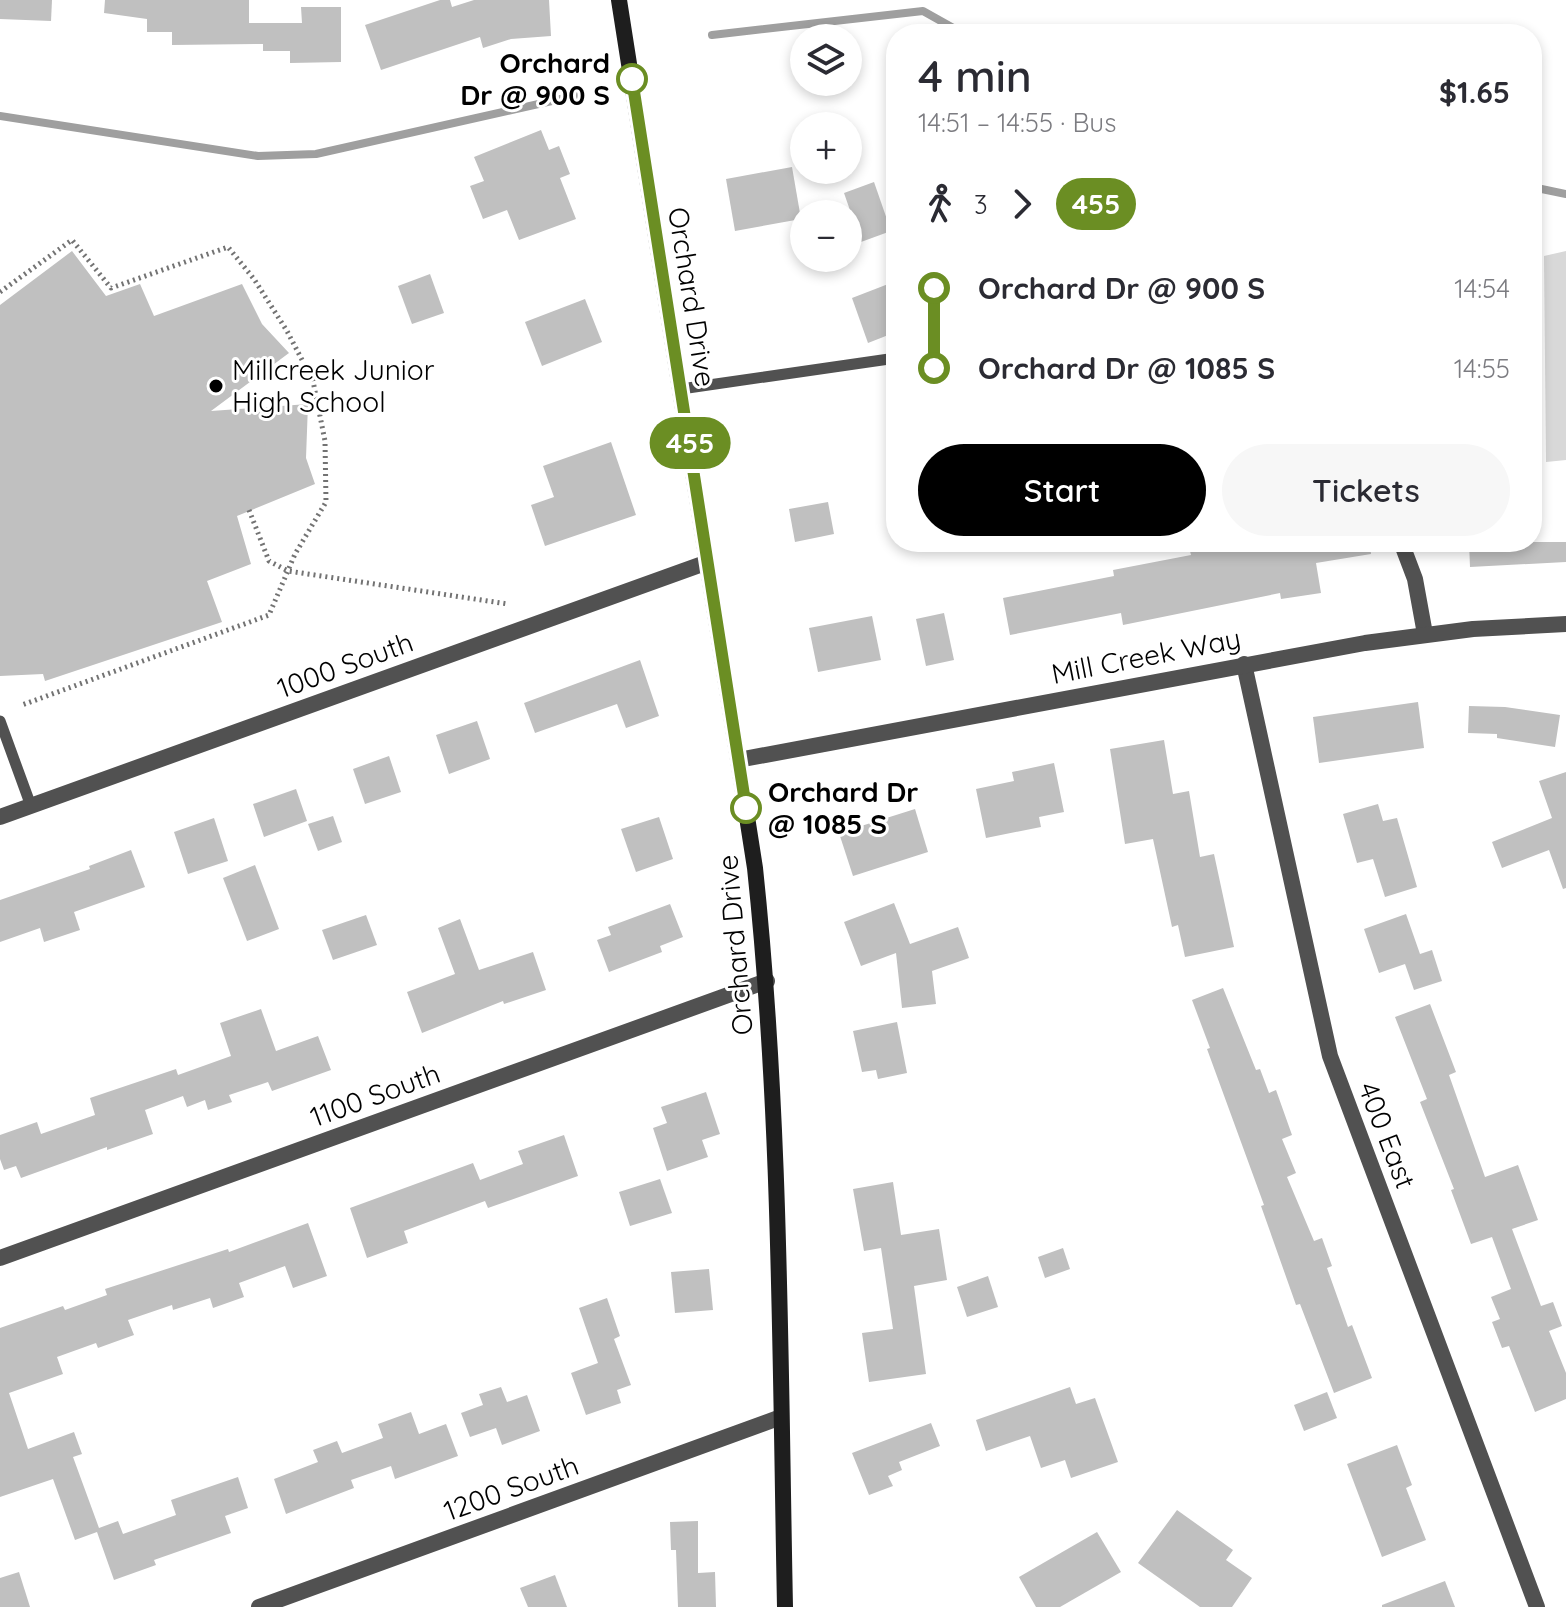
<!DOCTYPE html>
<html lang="en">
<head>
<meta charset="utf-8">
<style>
  :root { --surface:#fff; --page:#f7f7f7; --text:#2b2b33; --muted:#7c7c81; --accent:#000 }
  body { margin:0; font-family:Quicksand,sans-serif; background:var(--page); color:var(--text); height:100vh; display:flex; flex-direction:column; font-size:30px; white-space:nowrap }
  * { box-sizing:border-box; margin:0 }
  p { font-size:26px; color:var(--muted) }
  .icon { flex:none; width:44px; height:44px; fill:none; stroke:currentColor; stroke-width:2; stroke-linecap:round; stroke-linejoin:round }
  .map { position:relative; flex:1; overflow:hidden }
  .drawer { position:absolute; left:886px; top:24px; width:656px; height:528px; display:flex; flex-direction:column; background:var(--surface); border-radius:32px; box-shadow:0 4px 12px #0003 }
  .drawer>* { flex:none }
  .badge { padding:0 16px; border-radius:26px; font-size:28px; line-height:52px }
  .tools { position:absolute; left:790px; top:24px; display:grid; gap:16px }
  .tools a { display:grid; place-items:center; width:72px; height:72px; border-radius:50%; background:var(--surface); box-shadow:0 4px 12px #0003; font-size:40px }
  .map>.badge { position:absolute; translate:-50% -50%; box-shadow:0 0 0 4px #fff }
  .legs { display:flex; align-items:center; gap:12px; height:88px; padding:0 32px; font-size:26px }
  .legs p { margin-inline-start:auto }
  .head { display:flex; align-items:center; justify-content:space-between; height:136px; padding:0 32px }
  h1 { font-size:44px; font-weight:600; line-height:60px }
  .primary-button { display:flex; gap:16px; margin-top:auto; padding:16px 32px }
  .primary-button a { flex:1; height:92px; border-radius:48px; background:var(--accent); color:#fff; font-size:32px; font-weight:600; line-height:92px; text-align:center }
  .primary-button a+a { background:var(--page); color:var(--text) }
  ul { padding:0 32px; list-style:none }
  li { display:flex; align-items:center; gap:28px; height:80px; font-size:30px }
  li i { display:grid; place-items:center; width:12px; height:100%; margin:0 10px; background:currentColor }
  li i::after { content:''; width:20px; height:20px; margin:-10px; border:6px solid; border-radius:50%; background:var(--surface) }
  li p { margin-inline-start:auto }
  li:first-child i { background:linear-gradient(#0000 50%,currentColor 0) }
  li:last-child i { background:linear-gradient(currentColor 50%,#0000 0) }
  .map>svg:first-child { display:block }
  .green { fill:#d8d8d8 }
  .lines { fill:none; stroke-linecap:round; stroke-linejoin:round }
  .stream { stroke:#9f9f9f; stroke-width:8 }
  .building { fill:#c0c0c0 }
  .path { stroke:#737373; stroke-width:5; stroke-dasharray:2 4; stroke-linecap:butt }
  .lane { stroke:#515151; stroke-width:11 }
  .street { stroke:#515151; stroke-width:16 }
  .secondary { stroke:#1e1e1e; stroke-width:16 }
  .line-1-casing { stroke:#fff; stroke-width:18 }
  .line-1 { stroke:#6b8e23; stroke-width:12 }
  .stop-1-dot { fill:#fff; stroke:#6b8e23; stroke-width:4 }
  .poi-dot { fill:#000; stroke:#fff; stroke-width:3 }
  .labels { text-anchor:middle; stroke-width:6; stroke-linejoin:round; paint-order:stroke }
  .stop-label { font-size:28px; font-weight:bold; fill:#000; stroke:#fff; text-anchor:end }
  .street-label { font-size:28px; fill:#000; stroke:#fff }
  .poi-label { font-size:28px; fill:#000; stroke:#fff; text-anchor:start }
</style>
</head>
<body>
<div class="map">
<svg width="1566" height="1607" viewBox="0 0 1566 1607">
  <rect width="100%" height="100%" fill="#fff"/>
  <polygon class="green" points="1566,251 1566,460 1546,462 1544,256"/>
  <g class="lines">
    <g class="stream">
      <polyline points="712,35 923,11 964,34"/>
      <polyline points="0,116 258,156 316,154 583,94"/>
      <polyline points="1532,187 1566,194"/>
    </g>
  </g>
  <g class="building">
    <polygon points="0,0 52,0 51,21 0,19"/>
    <polygon points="105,0 249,0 249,23 302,23 301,7 341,7 341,62 290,63 290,51 263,51 263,44 172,45 172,32 147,32 147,19 104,13"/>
    <polygon points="440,0 450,0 452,7 474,0 549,0 551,36 511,39 483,48 480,37 381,70 365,25"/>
    <polygon points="541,130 549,150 559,146 570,174 560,178 576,219 519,240 507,210 483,219 470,186 484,181 474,157"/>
    <polygon points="792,167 801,219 735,231 726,179"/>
    <polygon points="874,182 891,231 861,242 844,193"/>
    <polygon points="72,251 106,296 140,284 154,316 242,284 262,324 289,353 211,411 308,404 306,458 315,484 237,516 251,564 207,581 222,622 45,681 43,674 0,676 0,305"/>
    <polygon points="430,274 444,313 412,324 398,286"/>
    <polygon points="896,281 896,332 868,343 852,298"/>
    <polygon points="585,299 602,342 542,366 525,322"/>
    <polygon points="611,442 636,515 545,546 531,505 554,497 543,466"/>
    <polygon points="828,502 834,534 795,542 789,509"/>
    <polygon points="1231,542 1370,542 1371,554 1316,563 1321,593 1281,599 1280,593 1123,625 1121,613 1010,635 1003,598 1114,576 1113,570 1191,555 1190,551"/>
    <polygon points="1469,542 1566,542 1566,562 1470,567"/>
    <polygon points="944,613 954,660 926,666 916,619"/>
    <polygon points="872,616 881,660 818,672 809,628"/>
    <polygon points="640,660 659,716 626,728 617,704 535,733 524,703"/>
    <polygon points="1418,702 1424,748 1319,763 1313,717"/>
    <polygon points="1469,706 1505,707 1560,715 1555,747 1497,738 1497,734 1468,733"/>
    <polygon points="477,721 490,759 449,774 436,735"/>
    <polygon points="1164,740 1173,794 1189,791 1200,857 1214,854 1234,947 1185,957 1178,925 1172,927 1153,839 1125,844 1110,749"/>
    <polygon points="389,756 401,792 365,804 353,769"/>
    <polygon points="1054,763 1064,812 1039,817 1041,827 986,838 976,789 1014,781 1012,772"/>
    <polygon points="1566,772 1566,888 1563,889 1549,850 1502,868 1492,842 1552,818 1539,781"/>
    <polygon points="296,789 307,821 264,837 253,804"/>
    <polygon points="1378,804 1383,821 1397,818 1417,887 1385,897 1373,859 1357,863 1343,814"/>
    <polygon points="915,809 928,852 853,876 839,833"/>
    <polygon points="333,816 342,842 318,851 308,824"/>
    <polygon points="659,817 673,859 636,872 621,829"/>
    <polygon points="214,818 228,861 188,874 174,832"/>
    <polygon points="131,850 145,887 74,912 80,930 44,942 40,928 0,942 0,900 90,869 89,866"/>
    <polygon points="255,865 279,929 247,941 223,878"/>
    <polygon points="894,903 910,944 958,927 969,958 932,971 936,1004 902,1008 896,953 861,966 844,922"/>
    <polygon points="670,904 683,937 660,946 662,952 609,972 597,940 611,935 608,927"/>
    <polygon points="1406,914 1420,954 1432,950 1442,981 1414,990 1405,964 1379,973 1364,929"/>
    <polygon points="366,915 377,945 333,960 322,930"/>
    <polygon points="460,919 479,970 533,952 546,990 504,1004 503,1001 422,1033 407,992 455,974 438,928"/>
    <polygon points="1223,988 1256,1070 1260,1069 1269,1093 1276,1090 1292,1135 1282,1139 1296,1173 1287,1177 1314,1241 1322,1238 1332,1266 1327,1268 1348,1327 1352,1325 1372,1378 1334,1393 1300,1304 1296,1305 1261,1206 1264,1205 1207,1049 1210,1048 1192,1000"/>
    <polygon points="1430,1004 1456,1072 1449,1075 1485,1177 1518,1165 1538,1220 1512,1229 1541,1306 1553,1302 1562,1326 1549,1331 1566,1373 1566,1399 1535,1412 1509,1346 1502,1348 1492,1322 1500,1319 1491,1297 1511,1289 1492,1237 1471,1244 1451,1190 1454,1189 1420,1102 1427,1099 1395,1017"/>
    <polygon points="261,1009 276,1051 318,1036 331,1070 272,1091 268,1082 229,1095 232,1102 208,1110 205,1100 187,1107 183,1096 145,1110 153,1134 107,1150 107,1147 21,1178 16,1166 4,1170 0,1159 0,1135 37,1122 41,1134 95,1115 90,1098 176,1069 178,1075 231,1056 220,1023"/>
    <polygon points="897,1022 907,1073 878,1079 876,1070 862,1072 853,1031"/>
    <polygon points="706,1092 720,1134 702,1140 708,1157 667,1171 653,1128 667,1123 661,1107"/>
    <polygon points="564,1135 578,1176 488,1208 485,1201 404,1231 408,1243 367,1258 350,1208 473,1163 480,1180 523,1164 518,1151"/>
    <polygon points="660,1179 672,1213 630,1226 619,1192"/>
    <polygon points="893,1182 901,1235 939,1229 947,1280 914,1286 926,1374 869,1382 862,1333 893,1329 881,1248 864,1251 853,1189"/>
    <polygon points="308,1223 327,1276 293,1288 285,1266 239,1283 244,1297 213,1308 210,1298 173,1310 172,1305 128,1320 134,1335 98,1348 96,1343 57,1357 63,1374 9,1393 28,1449 74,1432 82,1454 73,1457 99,1528 118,1521 123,1534 176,1515 171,1500 238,1477 248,1508 225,1516 231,1533 154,1560 156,1565 114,1580 97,1532 75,1540 53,1479 0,1497 0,1328 63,1306 65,1310 107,1295 105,1289 228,1249 229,1252"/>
    <polygon points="1063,1248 1070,1269 1045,1278 1038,1257"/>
    <polygon points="709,1269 713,1310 675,1313 671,1272"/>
    <polygon points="988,1276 998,1307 967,1317 957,1287"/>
    <polygon points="607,1298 620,1336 614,1339 631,1385 617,1390 621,1403 586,1415 571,1373 598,1363 579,1308"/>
    <polygon points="501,1387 507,1402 527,1395 540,1431 502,1445 496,1428 470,1437 461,1413 483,1405 479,1394"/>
    <polygon points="1070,1387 1076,1404 1095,1398 1118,1462 1071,1478 1065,1460 1041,1468 1030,1436 986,1451 976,1420"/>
    <polygon points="1327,1392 1337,1418 1304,1431 1294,1405"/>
    <polygon points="411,1412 419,1434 446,1424 458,1456 395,1479 391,1466 351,1480 354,1488 286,1514 274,1479 318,1462 313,1450 337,1441 342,1453 383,1438 378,1424"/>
    <polygon points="931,1423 940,1446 899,1462 902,1470 888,1476 893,1486 869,1495 852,1453"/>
    <polygon points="1397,1445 1412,1485 1406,1488 1426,1540 1382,1557 1347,1464"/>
    <polygon points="1177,1510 1233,1550 1226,1560 1252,1578 1232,1607 1200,1607 1138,1563"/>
    <polygon points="698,1521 698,1573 715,1572 716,1607 678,1607 676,1550 671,1550 670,1522"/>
    <polygon points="1097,1532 1121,1572 1060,1607 1036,1607 1019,1577"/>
    <polygon points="19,1572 30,1607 0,1607 0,1578"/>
    <polygon points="555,1575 567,1607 528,1607 520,1588"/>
    <polygon points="1445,1581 1455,1607 1382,1607 1382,1605"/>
  </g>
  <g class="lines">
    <g class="path">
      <polyline points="0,292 72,240 111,288 228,247 254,279 287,331 313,381 325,441 326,502 295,554 269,615 22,705"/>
      <polyline points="249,510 269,561 288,571 508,604"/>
    </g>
    <g class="lane">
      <polyline points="681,389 896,358"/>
      <polyline points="0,721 31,806"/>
    </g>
    <g class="street">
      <polyline points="1401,542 1415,579 1425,634"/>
      <polyline points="1244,664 1330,1056 1537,1607"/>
      <polyline points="738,760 1365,643 1473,629 1566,624"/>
      <polyline points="0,817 708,562"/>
      <polyline points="0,1258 767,981"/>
      <polyline points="259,1607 781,1417"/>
    </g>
    <path class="secondary" d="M619 0 755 868C781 1113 780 1360 785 1607"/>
  </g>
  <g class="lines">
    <defs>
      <polyline id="line-1" points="632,79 746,808"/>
    </defs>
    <use href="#line-1" class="line-1-casing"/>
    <use href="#line-1" class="line-1"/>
  </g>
  <g class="stop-1-dot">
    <circle cx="632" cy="79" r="14"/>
    <circle cx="746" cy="808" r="14"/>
  </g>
  <circle class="poi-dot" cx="216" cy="386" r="8"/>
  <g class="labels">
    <g class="stop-label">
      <text x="610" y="73">Orchard<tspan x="610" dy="32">Dr @ 900 S</tspan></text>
      <text x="768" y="802" text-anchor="start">Orchard Dr<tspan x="768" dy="32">@ 1085 S</tspan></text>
    </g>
    <g class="street-label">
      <text transform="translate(692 297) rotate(81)" y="10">Orchard Drive</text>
      <text transform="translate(1146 656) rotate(-11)" y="10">Mill Creek Way</text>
      <text transform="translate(345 665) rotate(-20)" y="10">1000 South</text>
      <text transform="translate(735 945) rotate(-95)" y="10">Orchard Drive</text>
      <text transform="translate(375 1095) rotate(-20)" y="10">1100 South</text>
      <text transform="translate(1387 1135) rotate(69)" y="10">400 East</text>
      <text transform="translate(511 1488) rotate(-20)" y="10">1200 South</text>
    </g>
    <g class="poi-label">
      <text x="232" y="380">Millcreek Junior<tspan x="232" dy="32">High School</tspan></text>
    </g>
  </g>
</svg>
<div class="tools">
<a><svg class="icon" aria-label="layers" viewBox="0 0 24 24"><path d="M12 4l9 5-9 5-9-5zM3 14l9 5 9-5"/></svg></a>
<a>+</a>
<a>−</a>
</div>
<b class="badge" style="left:690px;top:443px;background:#6b8e23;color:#fff">455</b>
<section class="drawer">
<div class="head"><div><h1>4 min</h1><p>14:51 – 14:55 · Bus</p></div><b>$1.65</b></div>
<div class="legs"><svg class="icon" aria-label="walk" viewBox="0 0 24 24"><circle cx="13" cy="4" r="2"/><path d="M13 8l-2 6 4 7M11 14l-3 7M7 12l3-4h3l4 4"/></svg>3<svg class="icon" aria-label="forward" viewBox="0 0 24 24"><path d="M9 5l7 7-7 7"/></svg><b class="badge" style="background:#6b8e23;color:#fff">455</b></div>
<ul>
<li><i style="color:#6b8e23"></i><b>Orchard Dr @ 900 S</b><p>14:54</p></li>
<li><i style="color:#6b8e23"></i><b>Orchard Dr @ 1085 S</b><p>14:55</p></li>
</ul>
<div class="primary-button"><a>Start</a><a>Tickets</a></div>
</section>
</div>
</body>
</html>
